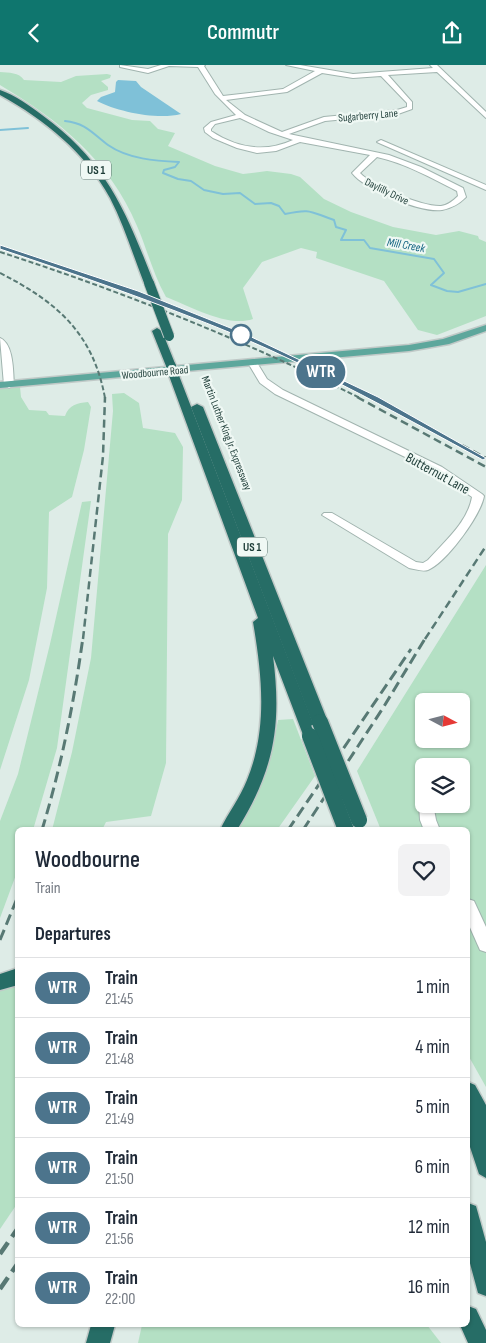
<!DOCTYPE html>
<html lang="en">
<head>
<meta charset="utf-8">
<style>
  :root { --surface:#fff; --page:#f2f2f3; --text:#1f2937; --muted:#747a83; --line:#e0e1e3; --accent:#0f766e }
  body { margin:0; font-family:"Sofia Sans Condensed",sans-serif; background:var(--page); color:var(--text); height:100vh; display:flex; flex-direction:column; font-size:19px; white-space:nowrap }
  * { box-sizing:border-box; margin:0 }
  p { font-size:16px; color:var(--muted) }
  .icon { flex:none; width:28px; height:28px; fill:none; stroke:currentColor; stroke-width:2; stroke-linecap:round; stroke-linejoin:round }
  .map { position:relative; flex:1; overflow:hidden }
  .side { position:absolute; left:15px; top:762px; width:455px; height:500px; display:flex; flex-direction:column; background:var(--surface); border-radius:8px; box-shadow:0 1px 4px #0004 }
  .side>* { flex:none }
  .badge { padding:0 10px; border-radius:16px; font-size:18px; line-height:32px }
  .needle { width:32px; rotate:97deg }
  .controls { position:absolute; left:415px; top:628px; display:grid; gap:10px }
  .controls a { display:grid; place-items:center; width:55px; height:55px; border-radius:8px; background:var(--surface); box-shadow:0 1px 4px #0004; font-size:25px }
  .map>.badge { position:absolute; translate:-50% -50%; box-shadow:0 0 0 2px #fff }
  h2 { padding:0 20px; font-size:19px; line-height:45px }
  .round { display:grid; place-items:center; flex:none; width:52px; height:52px; border-radius:8px; background:var(--page) }
  .summary { display:flex; align-items:center; justify-content:space-between; height:85px; padding:0 20px }
  h1 { font-size:24px; font-weight:600; line-height:38px }
  ul { padding:0; list-style:none }
  li { display:flex; align-items:center; gap:15px; height:60px; padding:0 20px; border-top:1px solid var(--line) }
  li div { flex:1 }
  li b { display:block; font-size:19px }
  li em { font-style:normal }
  li .badge { min-width:55px; font-weight:700; text-align:center }
  header { display:flex; justify-content:space-between; align-items:center; height:65px; padding:0 20px; background:var(--accent); color:#fff; font-size:22px; font-weight:600 }
  .map>svg:first-child { display:block }
  .green { fill:#b4e0c4; fill-rule:evenodd }
  .water { fill:#7fc1d8 }
  .lines { fill:none; stroke-linecap:round; stroke-linejoin:round }
  .stream { stroke:#7fc1d8; stroke-width:2 }
  .minor-casing { stroke:#a1b4af; stroke-width:2 }
  .major-casing { stroke:#c0c9c7; stroke-width:3 }
  .highway-casing { stroke:#c0c9c7; stroke-width:3 }
  .minor { fill:#fff; fill-rule:evenodd }
  .major { fill:#5da79c; fill-rule:evenodd }
  .highway { fill:#266d66; fill-rule:evenodd }
  .rail-far3 { stroke:#587974; stroke-width:2; stroke-dasharray:5 2.5; stroke-linecap:butt }
  .rail-far2 { stroke:#587974; stroke-width:2.5; stroke-dasharray:8 4.5; stroke-linecap:butt }
  .rail-far1 { stroke:#587974; stroke-width:3; stroke-dasharray:11 5.5; stroke-linecap:butt }
  .rail { stroke:#587974; stroke-width:4.5; stroke-dasharray:14 7; stroke-linecap:butt }
  .highway-bridge-far1-casing { stroke:#c0c9c7; stroke-width:12; stroke-linecap:butt }
  .highway-bridge-casing { stroke:#c0c9c7; stroke-width:19; stroke-linecap:butt }
  .highway-bridge-far1 { stroke:#266d66; stroke-width:10 }
  .highway-bridge { stroke:#266d66; stroke-width:16 }
  .line { fill:#4c748c; stroke:#fff }
  .stop-dot { fill:#fff; stroke:#4c748c; stroke-width:2.5 }
  .labels { text-anchor:middle; stroke-width:4.5; stroke-linejoin:round; paint-order:stroke }
  .far-street-label { font-size:11px; fill:#1e3d38; stroke:#eff8f4 }
  .shield { fill:#eff8f4; stroke:#5d7570; stroke-width:1 }
  .shield-label { font-size:12px; font-weight:bold; fill:#1e3d38 }
  .far-water-label { font-size:12px; font-style:italic; fill:#116280; stroke:#eff8f4 }
  .street-label { font-size:14px; fill:#1e3d38; stroke:#eff8f4 }
</style>
</head>
<body>
<header><svg class="icon" aria-label="back" viewBox="0 0 24 24"><path d="M15 5l-7 7 7 7"/></svg>Commutr<svg class="icon" aria-label="share" viewBox="0 0 24 24"><path d="M12 15V3M7 8l5-5 5 5M5 13v7h14v-7"/></svg></header>
<div class="map">
<svg width="486" height="1278" viewBox="0 0 486 1278">
  <rect width="100%" height="100%" fill="#deece7"/>
  <g class="green">
    <path d="M0 7C9 8 19 7 24 15L61 17 76 11 107 9 111 10 110 13 101 16 108 22V25L91 30 82 38 87 43 132 55 150 56 158 64 175 68 168 81 215 101 243 109 267 106 291 109 300 112 324 134 351 147 393 162 436 170 459 166 478 171 479 174 486 177V251L437 270 418 265 384 216 316 193 317 187 301 183 262 197 243 223 253 254C228 263 190 241 166 232 153 209 147 184 137 161 110 96 59 55 0 20Z"/>
    <path d="M20 322 21 332 29 345 46 346 49 350 65 351C69 340 77 338 88 337L91 342 84 385 72 432 49 447 47 523 29 615 0 705V324Z"/>
    <polygon points="124,328 139,338 143,363 175,368 183,382 182,435 168,469 166,698 151,751 106,757 102,765 52,765 72,687 91,593 113,346 112,329"/>
    <polygon points="91,436 57,683 33,765 18,765 17,807 0,853 0,756 18,709 50,579 82,437"/>
    <path d="M486 500V1022L468 990V765H381L357 706ZM424 636H461V674H424ZM424 701H461V739H424Z"/>
    <path d="M293 654 315 711 277 765H237C262 727 270 699 278 655Z"/>
    <polygon points="17,919 17,1139 0,1164 0,924"/>
    <polygon points="142,1260 427,1260 441,1278 138,1278"/>
  </g>
  <path class="water" d="M118 15 136 16 141 22 181 49C158 55 118 47 97 36L101 32 115 27 116 17Z"/>
  <g class="lines">
    <g class="stream">
      <path d="M65 56C86 58 93 69 108 80 128 94 156 96 179 97L175 102 164 105 163 108 178 114 191 116 204 125 223 129 240 128 255 139 271 138 279 141 285 149C312 143 310 147 334 155L336 162 346 165 341 175H364L370 183 434 194 444 208 431 220 447 226 458 227 486 219"/>
      <polyline points="0,65 28,63"/>
    </g>
    <defs>
      <g id="minor">
        <path d="M120 0 148 4 161 0H205L204 1 223 31 283 24 315 6 286 0H300L353 9 433 3 430 0H437L486 47V53L437 7 388 10 412 37V44L398 49 325 56 289 69 389 90 421 102 463 123 466 132C459 139 452 143 442 145 421 148 365 125 352 108L370 90 300 77 276 86 257 88 237 83 213 73 205 67 204 63 211 57 236 50 215 29 198 2 169 1 148 8 120 2ZM322 8 353 13 381 11 407 38V42L397 45 324 52 282 67 245 50 226 35 287 27ZM240 53 269 67 293 75C265 88 237 83 211 66V64L215 59ZM377 92C405 98 431 113 457 126L458 131C453 136 448 140 441 141 423 142 372 121 360 108Z"/>
        <polygon points="381,75 486,120 486,125 379,78 377,77"/>
        <path d="M0 273C14 279 13 307 14 320L9 323 4 320Z"/>
        <path d="M253 295 256 296 267 314 283 325 442 402 482 429 484 431C481 450 446 498 428 505 422 507 415 504 409 503L322 450 324 448H332L416 497 423 498 428 495C444 477 468 457 472 432L434 406 275 329 260 318 248 298Z"/>
        <polygon points="424,734 424,739 433,739 436,755 440,765 424,765 420,755 419,739"/>
        <polygon points="468,834 474,836 486,862 486,887 480,885 468,858"/>
      </g>
      <polygon id="major" points="486,260 486,266 449,279 409,286 0,323 0,317 409,280 443,274"/>
      <g id="highway">
        <path d="M0 25C15 30 30 41 42 50 107 97 126 147 154 218L152 220 149 221 144 218C133 190 124 160 110 133 85 87 45 55 0 30Z"/>
        <polygon points="157,263 162,266 176,301 175,303 167,303 166,301 152,266"/>
        <path d="M173 305 178 308 318 671 315 675 310 677 305 675 273 591C282 661 274 705 237 765H220C228 748 240 733 247 715 268 664 262 610 253 557L258 553 168 308Z"/>
        <polygon points="197,339 203,342 328,657 325,661 320,663 315,661 312,657 191,342"/>
        <polygon points="18,903 18,920 0,925 0,909"/>
        <polygon points="468,1017 475,1020 486,1040 486,1113 479,1109 468,1076"/>
        <polygon points="468,1138 476,1141 486,1177 486,1231 478,1228 468,1191"/>
        <polygon points="468,1241 476,1244 486,1265 486,1278 468,1278 460,1260 468,1260"/>
        <polygon points="91,1260 115,1260 110,1278 86,1278"/>
      </g>
    </defs>
    <use href="#minor" class="minor-casing"/>
    <use href="#major" class="major-casing"/>
    <use href="#highway" class="highway-casing"/>
    <use href="#minor" class="minor"/>
    <use href="#major" class="major"/>
    <use href="#highway" class="highway"/>
    <g class="rail-far3">
      <path d="M0 187C124 227 243 275 360 333"/>
      <path d="M0 208C57 237 93 268 105 333"/>
    </g>
    <g class="rail-far2">
      <polyline points="357,332 486,402"/>
      <polyline points="462,380 486,393"/>
      <polyline points="83,574 103,391 105,332"/>
      <polyline points="425,574 486,481"/>
    </g>
    <g class="rail-far1">
      <path d="M42 765C61 702 74 638 83 572"/>
      <polyline points="288,765 411,584"/>
      <polyline points="303,765 383,643 426,572"/>
      <polyline points="0,875 18,831"/>
    </g>
    <g class="rail">
      <polyline points="0,1189 18,1163"/>
      <polyline points="0,1224 18,1198"/>
    </g>
    <defs>
      <g id="highway-bridge-far1">
        <polyline points="149,218 169,271"/>
        <polyline points="171,301 173,308"/>
      </g>
      <g id="highway-bridge">
        <polyline points="320,657 359,755"/>
        <polyline points="310,671 346,765"/>
      </g>
    </defs>
    <use href="#highway-bridge-far1" class="highway-bridge-far1-casing"/>
    <use href="#highway-bridge" class="highway-bridge-casing"/>
    <use href="#highway-bridge-far1" class="highway-bridge-far1"/>
    <use href="#highway-bridge" class="highway-bridge"/>
  </g>
  <path class="line" d="M0 180 138 226 243 268 378 332 486 393 483 395C402 351 321 306 236 270 158 238 78 210 0 184Z"/>
  <circle class="stop-dot" cx="241" cy="270" r="10"/>
  <g class="labels">
    <g class="far-street-label">
      <text transform="translate(368 50) rotate(-5)" y="4">Sugarberry Lane</text>
      <text transform="translate(387 126) rotate(26)" y="4">Daylilly Drive</text>
      <text transform="translate(155 307) rotate(-5)" y="4">Woodbourne Road</text>
      <text transform="translate(227 368) rotate(69)" y="4">Martin Luther King Jr. Expressway</text>
    </g>
    <g class="shield">
      <rect x="81" y="95.5" width="30" height="19" rx="4"/>
      <rect x="237" y="472.5" width="30" height="19" rx="4"/>
    </g>
    <g class="shield-label">
      <text x="96" y="109">US 1</text>
      <text x="252" y="486">US 1</text>
    </g>
    <g class="far-water-label">
      <text transform="translate(406 180) rotate(10)" y="4">Mill Creek</text>
    </g>
    <g class="street-label">
      <text transform="translate(438 408) rotate(29)" y="5">Butternut Lane</text>
    </g>
  </g>
</svg>
<div class="controls">
<a><svg class="needle" viewBox="-14 -14 28 28"><path d="M0-13l5 13h-10z" fill="#e53935"/><path d="M0 13l5-13h-10z" fill="#747a83"/></svg></a>
<a><svg class="icon" aria-label="layers" viewBox="0 0 24 24"><path d="M12 4l9 5-9 5-9-5zM3 14l9 5 9-5"/></svg></a>
</div>
<b class="badge" style="left:321px;top:307px;background:#4c748c;color:#fff">WTR</b>
<section class="side">
<div class="summary"><div><h1>Woodbourne</h1><p>Train</p></div><a class="round"><svg class="icon" aria-label="heart" viewBox="0 0 24 24"><path d="M12 20l-8-8c-3-5 5-10 8-4 3-6 11-1 8 4z"/></svg></a></div>
<h2>Departures</h2>
<ul>
<li><span class="badge" style="background:#4c748c;color:#fff">WTR</span><div><b>Train</b><p>21:45</p></div><em>1 min</em></li>
<li><span class="badge" style="background:#4c748c;color:#fff">WTR</span><div><b>Train</b><p>21:48</p></div><em>4 min</em></li>
<li><span class="badge" style="background:#4c748c;color:#fff">WTR</span><div><b>Train</b><p>21:49</p></div><em>5 min</em></li>
<li><span class="badge" style="background:#4c748c;color:#fff">WTR</span><div><b>Train</b><p>21:50</p></div><em>6 min</em></li>
<li><span class="badge" style="background:#4c748c;color:#fff">WTR</span><div><b>Train</b><p>21:56</p></div><em>12 min</em></li>
<li><span class="badge" style="background:#4c748c;color:#fff">WTR</span><div><b>Train</b><p>22:00</p></div><em>16 min</em></li>
</ul>
</section>
</div>
</body>
</html>
